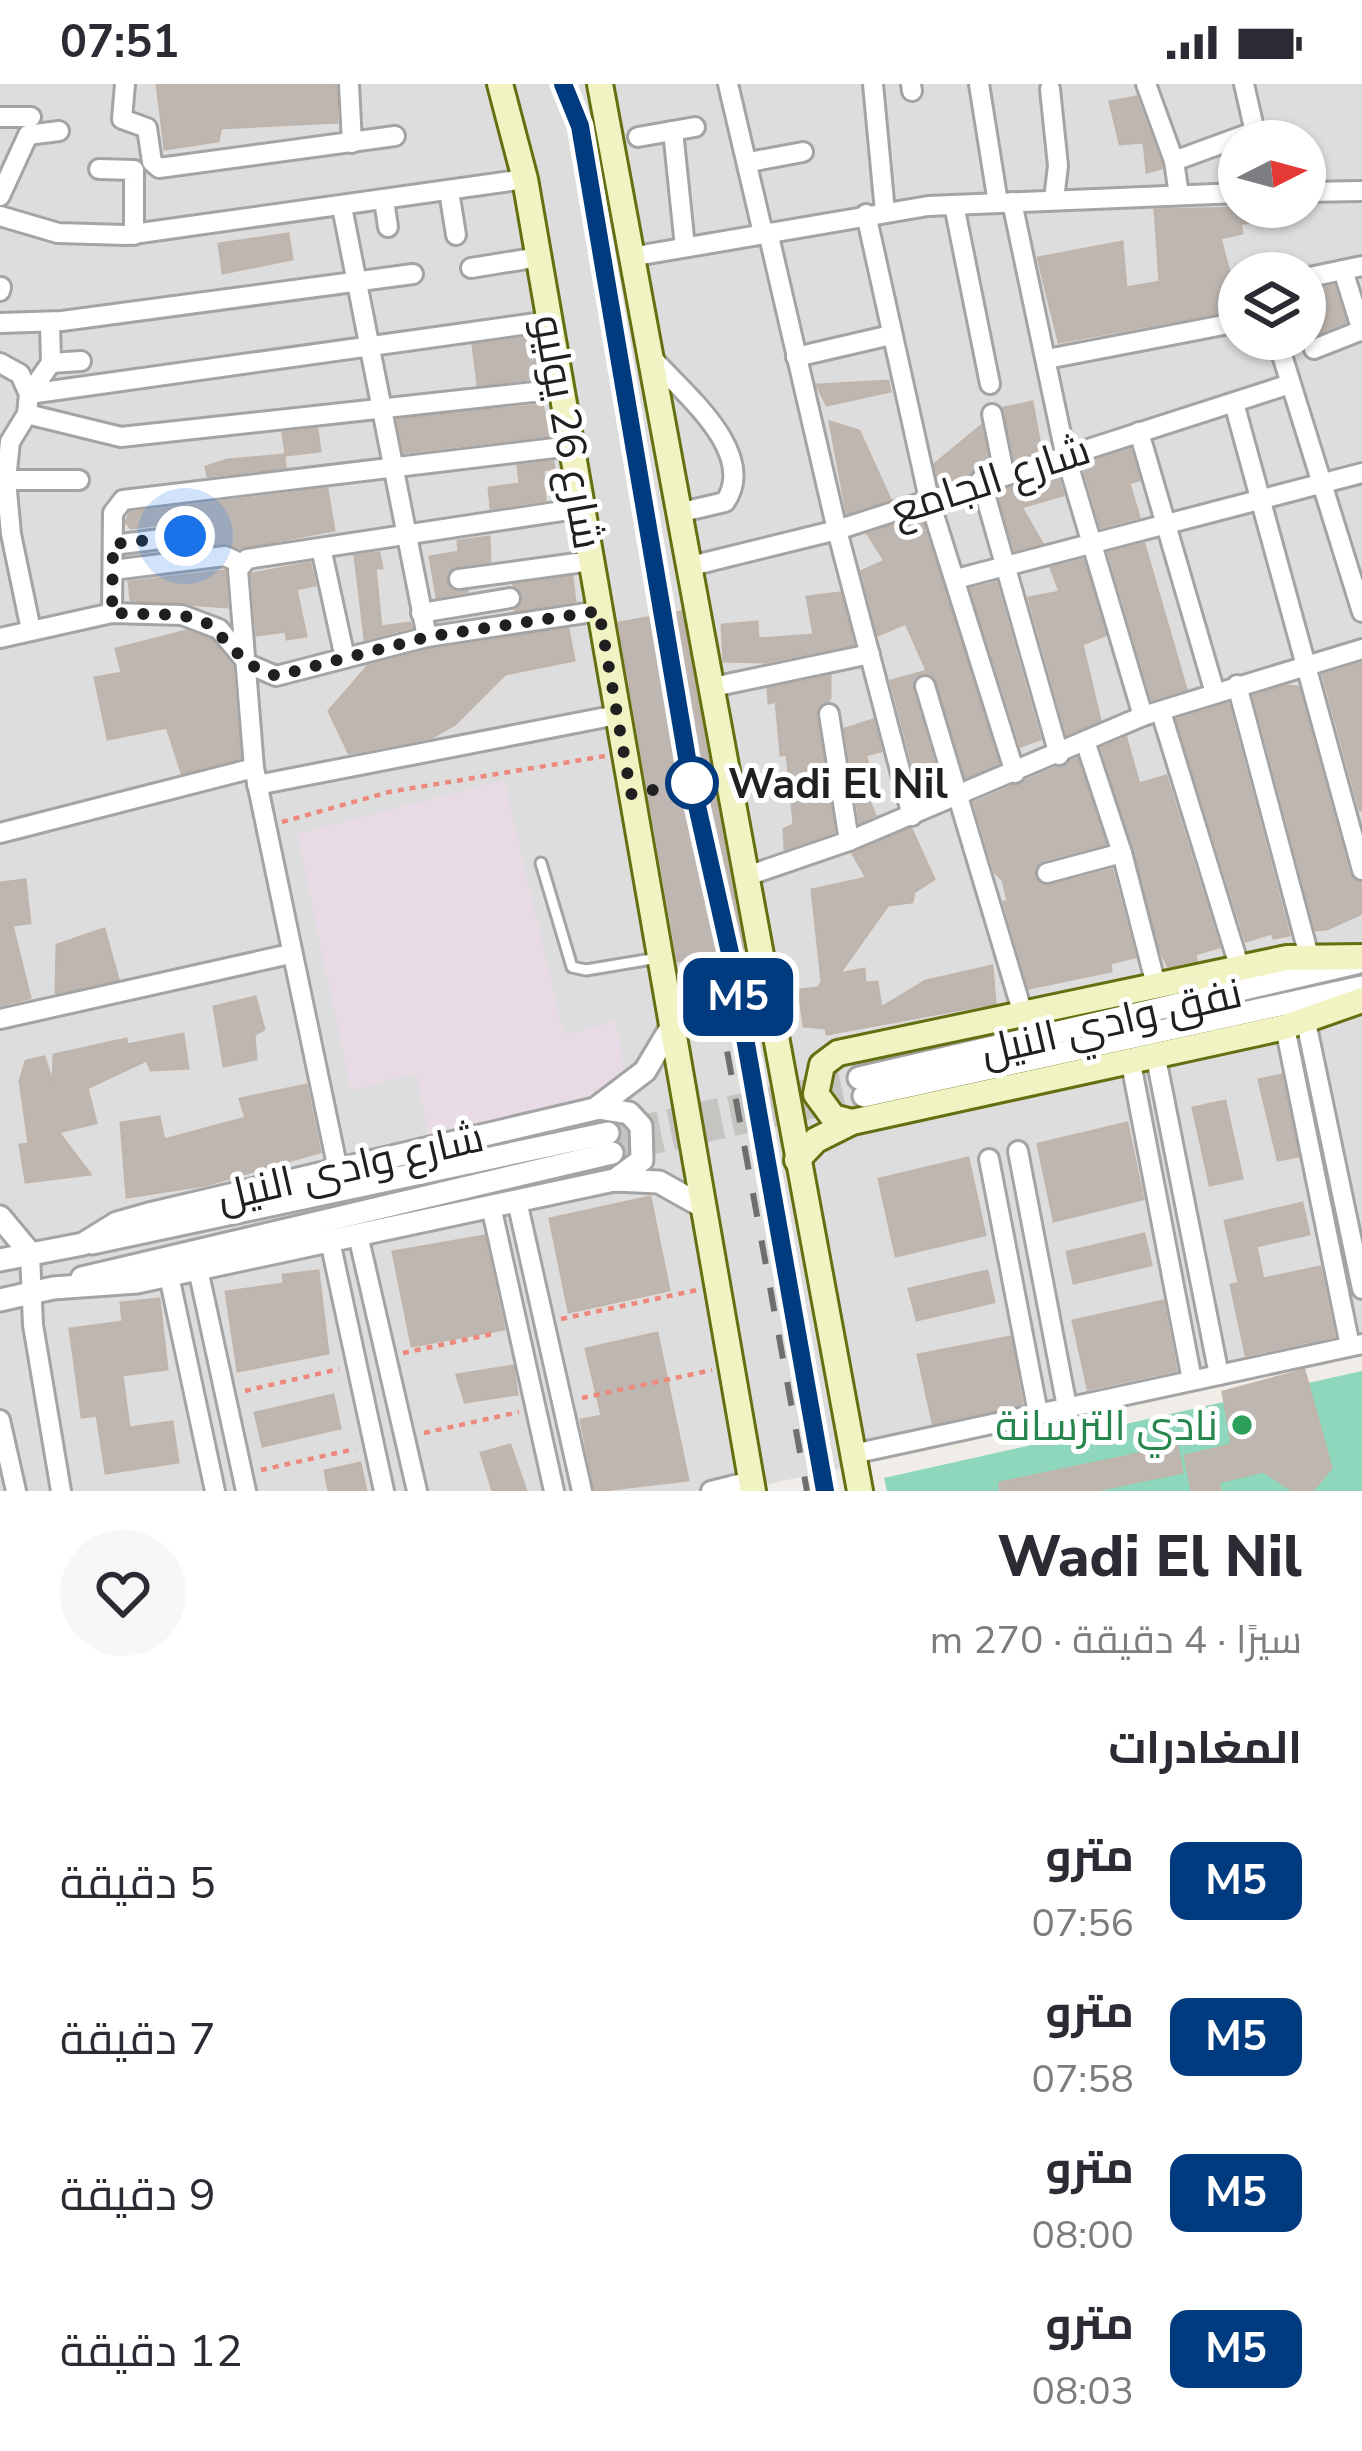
<!DOCTYPE html>
<html lang="ar">
<head>
<meta charset="utf-8">
<style>
  :root { --surface:#fff; --page:#f7f7f7; --text:#2b2b33; --muted:#7c7c81 }
  body { margin:0; font-family:"Nunito Sans",Cairo,sans-serif; background:var(--page); color:var(--text); direction:rtl; height:100vh; display:flex; flex-direction:column; font-size:45px; white-space:nowrap }
  * { box-sizing:border-box; margin:0 }
  p { font-size:39px; color:var(--muted) }
  .icon { flex:none; width:66px; height:66px; fill:none; stroke:currentColor; stroke-width:2; stroke-linecap:round; stroke-linejoin:round }
  .map { position:relative; height:1407px; overflow:hidden; direction:ltr }
  .panel { display:flex; flex-direction:column; background:var(--surface); flex:1 }
  .panel>* { flex:none }
  .badge { padding:0 24px; border-radius:18px; font-size:42px; line-height:78px }
  .needle { width:78px; rotate:84deg }
  .controls { position:absolute; left:1218px; top:36px; display:grid; gap:24px }
  .controls a { display:grid; place-items:center; width:108px; height:108px; border-radius:50%; background:var(--surface); box-shadow:0 3px 9px #0004; font-size:60px }
  .you { position:absolute; width:60px; height:60px; margin:-30px; border:9px solid #fff; border-radius:50%; background:#1a73e8; box-shadow:0 0 0 18px #1a73e833 }
  .map>.badge { position:absolute; translate:-50% -50%; box-shadow:0 0 0 6px #fff }
  h2 { padding:0 60px; font-size:45px; line-height:108px }
  .round { display:grid; place-items:center; flex:none; width:126px; height:126px; border-radius:63px; background:var(--page) }
  .overview { display:flex; align-items:center; justify-content:space-between; height:204px; padding:0 60px }
  h1 { font-size:57px; font-weight:800; line-height:90px }
  ul { padding:0; list-style:none }
  li { display:flex; align-items:center; gap:36px; height:156px; padding:0 60px }
  li div { flex:1 }
  li b { display:block; font-size:45px }
  li em { font-style:normal }
  li .badge { min-width:132px; font-weight:700; text-align:center }
  .status { display:flex; justify-content:space-between; align-items:center; height:84px; padding:0 60px; background:var(--surface); direction:ltr }
  .status svg { height:33px; fill:currentColor }
  .map>svg:first-child { display:block }
  .residential { fill:#dedddd; fill-rule:evenodd }
  .industrial { fill:#e8dbe6 }
  .pitch { fill:#8ed7bc }
  .building { fill:#bdb6b1; stroke:#c0b5ac; stroke-width:3 }
  .lines { fill:none; stroke-linecap:round; stroke-linejoin:round }
  .tertiary-tunnel { stroke:#c6c4c0; stroke-width:21; stroke-dasharray:21 10; stroke-linecap:butt }
  .service-casing { stroke:#a4a4a4; stroke-width:15 }
  .minor-casing { stroke:#a4a4a4; stroke-width:24 }
  .tertiary-casing { stroke:#a4a4a4; stroke-width:27 }
  .secondary-casing { stroke:#636f10; stroke-width:30 }
  .path { stroke:#ed897c; stroke-width:4.5; stroke-dasharray:6 6; stroke-linecap:butt }
  .service { stroke:#fff; stroke-width:9 }
  .minor { stroke:#fff; stroke-width:18 }
  .tertiary { stroke:#fff; stroke-width:21 }
  .secondary { stroke:#f1f4c2; stroke-width:24 }
  .rail { stroke:#6e6e6e; stroke-width:6; stroke-dasharray:24 24; stroke-linecap:butt }
  .line-casing { stroke:#fff; stroke-width:27 }
  .line { stroke:#003b80; stroke-width:18 }
  .walk { stroke:#202020; stroke-width:12; stroke-dasharray:0 21.6 }
  .stop-dot { fill:#fff; stroke:#003b80; stroke-width:6 }
  .leisure-dot { fill:#2e9e5b; stroke:#fff; stroke-width:4.5 }
  .labels { text-anchor:middle; stroke-width:10; stroke-linejoin:round; paint-order:stroke }
  .street-label { font-size:42px; fill:#202020; stroke:#fff }
  .stop-label { font-size:42px; font-weight:bold; fill:#202020; stroke:#fff; text-anchor:start }
  .leisure-label { font-size:42px; fill:#27864d; stroke:#fff; text-anchor:end }
</style>
</head>
<body>
<div class="status"><b>07:51</b><svg viewBox="0 0 49 12"><path d="M0 12V9h3v3zM5 12V6h3v6zM10 12V3h3v9zM15 12V0h3v12zM26 1h20v11H26zM47 4h2v5h-2z"/></svg></div>
<div class="map">
<svg width="1362" height="1407" viewBox="0 0 1362 1407">
  <rect width="100%" height="100%" fill="#f0ede8"/>
  <path class="residential" d="M0 0H1362V1270L737 1407H0ZM1239 57H1305V123H1239ZM1239 189H1305V255H1239Z"/>
  <polygon class="industrial" points="504,696 564,951 616,937 626,997 583,1016 429,1054 416,989 351,1007 297,750"/>
  <polygon class="pitch" points="1362,1287 1362,1407 887,1407 884,1394"/>
  <g class="building">
    <polygon points="157,0 336,0 337,38 221,44 218,57 165,65"/>
    <polygon points="1136,13 1161,80 1161,84 1147,88 1144,58 1120,60 1110,18"/>
    <polygon points="1282,123 1283,130 1240,140 1242,149 1220,154 1239,225 1059,258 1038,174 1122,158 1126,204 1160,198 1155,126"/>
    <polygon points="288,150 292,175 223,189 219,160"/>
    <polygon points="1334,202 1345,238 1317,249 1305,207"/>
    <polygon points="535,253 543,293 478,301 473,261"/>
    <polygon points="888,297 890,307 827,321 817,301"/>
    <polygon points="1032,318 1041,366 1015,375 1004,324"/>
    <polygon points="542,321 550,351 404,368 398,336"/>
    <polygon points="830,338 859,347 890,415 847,429"/>
    <polygon points="981,342 989,383 939,399 935,380"/>
    <polygon points="317,345 320,367 286,371 283,349"/>
    <polygon points="1130,366 1139,396 1129,399 1139,433 1101,443 1083,381"/>
    <polygon points="284,371 285,383 208,392 206,383 227,376"/>
    <polygon points="553,378 554,385 543,386 545,416 491,424 489,404 520,400 518,382"/>
    <polygon points="1057,389 1063,411 1021,423 1042,459 1015,466 998,408"/>
    <polygon points="327,405 334,446 240,464 225,459 199,462 196,436 131,444 126,438 130,429"/>
    <polygon points="921,433 998,679 966,693 937,597 920,590 912,606 941,703 921,712 891,597 927,587 906,539 878,551 862,487 885,477 868,450"/>
    <polygon points="489,453 490,477 456,482 446,491 449,504 468,507 437,513 430,473 459,468 458,457"/>
    <polygon points="1144,460 1186,605 1152,615 1109,469"/>
    <polygon points="379,469 382,484 375,484 381,543 410,539 411,543 365,555 355,472"/>
    <polygon points="1083,476 1105,551 1082,560 1100,636 1067,650 1029,514 1060,508 1051,484"/>
    <polygon points="310,479 315,501 296,505 306,552 287,555 286,547 257,551 252,490"/>
    <polygon points="225,487 227,523 131,516 129,498"/>
    <polygon points="572,493 575,517 516,526 523,513 514,501"/>
    <polygon points="996,499 1040,655 1021,662 971,505"/>
    <polygon points="840,509 853,560 765,578 724,577 722,541 757,538 758,555 814,551 807,513"/>
    <polygon points="681,528 743,865 678,877 619,539"/>
    <polygon points="568,545 574,576 505,590 455,640 432,653 349,669 329,627 368,582 430,566"/>
    <polygon points="186,547 211,556 232,582 240,674 182,689 167,643 108,655 95,594 122,589 116,565"/>
    <polygon points="1362,579 1362,726 1360,726 1323,591"/>
    <polygon points="830,592 830,614 816,631 834,748 785,765 784,745 794,741 787,670 781,671 776,617 769,619 768,605"/>
    <polygon points="1286,602 1298,603 1349,790 1362,801 1362,829 1327,845 1316,846 1254,612"/>
    <polygon points="1228,620 1289,851 1274,854 1272,849 1246,857 1177,636"/>
    <polygon points="873,636 881,667 865,671 874,698 863,703 875,731 860,738 845,645"/>
    <polygon points="1126,654 1139,700 1166,692 1219,863 1195,870 1196,876 1168,882 1161,867 1102,664"/>
    <polygon points="1077,675 1105,760 1042,776 1034,794 1049,802 1112,786 1135,873 1110,879 1111,887 1029,904 1004,818 1008,817 1003,796 995,788 974,719"/>
    <polygon points="911,745 934,795 914,808 912,818 888,821 839,890 864,885 865,899 877,898 881,924 926,897 992,882 995,919 827,950 826,944 804,942 799,906 818,904 822,898 812,806 867,794 853,770"/>
    <polygon points="25,796 30,839 12,841 30,914 0,921 0,799"/>
    <polygon points="104,845 118,895 56,909 57,861"/>
    <polygon points="255,913 264,945 254,951 256,975 224,982 214,923"/>
    <polygon points="183,950 188,984 151,986 147,976 87,1004 96,1039 58,1048 90,1090 26,1098 20,1061 29,1060 20,997 26,977 44,973 53,1001 54,971 126,955 127,961"/>
    <polygon points="1281,991 1298,1072 1278,1076 1259,996"/>
    <polygon points="306,1001 320,1068 205,1101 127,1113 121,1039 159,1033 164,1056 246,1034 240,1015"/>
    <polygon points="1225,1017 1242,1094 1210,1101 1193,1024"/>
    <polygon points="1127,1039 1143,1115 1054,1137 1038,1060"/>
    <polygon points="968,1074 985,1151 896,1172 879,1095"/>
    <polygon points="650,1113 669,1206 569,1228 550,1135"/>
    <polygon points="1302,1119 1309,1150 1256,1162 1263,1195 1320,1183 1334,1252 1246,1271 1231,1201 1239,1199 1225,1137"/>
    <polygon points="1144,1150 1151,1181 1074,1199 1067,1168"/>
    <polygon points="484,1152 504,1245 412,1262 393,1168"/>
    <polygon points="318,1187 328,1269 238,1287 226,1208 284,1200 283,1191"/>
    <polygon points="987,1187 994,1218 917,1236 909,1205"/>
    <polygon points="159,1215 167,1285 122,1291 129,1344 172,1338 178,1378 106,1389 97,1331 82,1333 70,1245 123,1238 121,1219"/>
    <polygon points="1163,1217 1176,1286 1088,1305 1073,1237"/>
    <polygon points="657,1249 688,1396 595,1407 581,1336 602,1332 586,1265"/>
    <polygon points="1010,1253 1022,1320 933,1339 918,1271"/>
    <polygon points="513,1282 517,1310 465,1318 457,1291"/>
    <polygon points="1304,1286 1331,1384 1312,1407 1294,1407 1263,1387 1218,1398 1220,1407 1192,1407 1185,1372 1232,1361 1223,1308"/>
    <polygon points="333,1311 340,1344 263,1362 255,1329"/>
    <polygon points="510,1361 526,1407 493,1407 481,1369"/>
    <polygon points="1177,1362 1182,1388 1092,1407 1000,1407 1000,1399"/>
    <polygon points="360,1379 366,1407 329,1407 325,1387"/>
  </g>
  <g class="lines">
    <g class="tertiary-tunnel">
      <polyline points="608,1049 859,994"/>
      <polyline points="612,1069 864,1012"/>
    </g>
    <defs>
      <polyline id="service" points="541,779 572,883 586,886 658,874"/>
      <g id="minor">
        <polyline points="125,0 122,35 147,44 152,78 159,84 395,52"/>
        <polyline points="349,0 352,59"/>
        <polyline points="728,0 763,149"/>
        <polyline points="873,0 885,128"/>
        <polyline points="911,0 912,7"/>
        <polyline points="979,0 998,119"/>
        <polyline points="1146,0 1174,77 1179,111"/>
        <polyline points="1244,0 1257,57"/>
        <polyline points="1050,5 1058,82 1054,115"/>
        <polyline points="0,33 31,33"/>
        <polyline points="673,47 685,163"/>
        <polyline points="638,53 695,43"/>
        <polyline points="1174,77 1256,47"/>
        <polyline points="749,78 803,68"/>
        <polyline points="99,85 134,86 134,151"/>
        <polyline points="449,107 456,151"/>
        <polyline points="1305,108 1362,107"/>
        <polyline points="0,112 28,51 59,47"/>
        <polyline points="384,116 388,143"/>
        <polyline points="1012,118 1065,369 1143,632"/>
        <polyline points="954,121 990,300"/>
        <polyline points="342,123 427,553"/>
        <polyline points="866,130 929,415 1015,689"/>
        <polyline points="0,132 58,149 126,151 525,95"/>
        <polyline points="768,148 837,446 912,732"/>
        <polyline points="636,172 928,122 1239,109"/>
        <polyline points="471,184 539,173"/>
        <polyline points="1343,186 1362,247"/>
        <polyline points="1305,194 1362,182"/>
        <polyline points="0,207 1,203"/>
        <polyline points="0,239 62,237 413,190"/>
        <polyline points="1277,255 1362,528"/>
        <polyline points="1314,265 1362,246"/>
        <polyline points="796,273 891,251"/>
        <polyline points="1047,275 1239,238"/>
        <path d="M655 277C682 308 759 369 725 418L682 428"/>
        <polyline points="0,279 20,290 29,310 27,330 10,358 6,396 11,450 31,546"/>
        <polyline points="51,279 81,277"/>
        <polyline points="29,310 550,237"/>
        <polyline points="29,310 51,279 50,239"/>
        <polyline points="1234,319 1362,786"/>
        <polyline points="27,330 121,353 561,305"/>
        <polyline points="992,330 1004,389"/>
        <polyline points="1139,348 1215,609"/>
        <polyline points="6,396 79,396"/>
        <polyline points="981,396 1059,671"/>
        <polyline points="113,461 185,452"/>
        <polyline points="321,464 345,574"/>
        <polyline points="691,482 837,446 1287,301"/>
        <polyline points="113,486 225,472 240,479"/>
        <polyline points="459,495 591,477"/>
        <polyline points="956,495 1362,389"/>
        <polyline points="112,529 113,429 123,416 571,362"/>
        <polyline points="421,529 510,514"/>
        <polyline points="0,554 112,529 182,531 219,545 248,580 276,592 427,553 599,527"/>
        <polyline points="1237,601 1309,872"/>
        <polyline points="925,602 1023,930"/>
        <polyline points="713,603 870,570"/>
        <polyline points="1161,628 1240,885"/>
        <polyline points="829,630 849,757"/>
        <polyline points="1085,657 1122,769 1156,901"/>
        <polyline points="257,701 617,631"/>
        <polyline points="0,749 254,684"/>
        <polyline points="1047,789 1122,769"/>
        <polyline points="747,792 849,757 1143,632 1362,565"/>
        <polyline points="0,935 290,870"/>
        <polyline points="1306,938 1362,1205"/>
        <polyline points="1285,943 1350,1262"/>
        <polyline points="1155,969 1219,1291"/>
        <polyline points="1130,974 1192,1296"/>
        <polyline points="1018,1067 1067,1323"/>
        <polyline points="989,1075 1038,1329"/>
        <polyline points="338,1086 254,684 238,486 247,475 582,424"/>
        <polyline points="517,1117 582,1407"/>
        <polyline points="491,1122 554,1407"/>
        <polyline points="358,1151 417,1407"/>
        <polyline points="330,1157 384,1407"/>
        <polyline points="30,1169 33,1241 61,1407"/>
        <polyline points="198,1185 246,1407"/>
        <polyline points="169,1192 215,1407"/>
        <polyline points="0,1336 16,1407"/>
        <polyline points="853,1370 1362,1260"/>
        <polyline points="711,1407 751,1397"/>
      </g>
      <g id="tertiary">
        <polyline points="859,994 1356,879"/>
        <polyline points="864,1012 1362,903"/>
        <polyline points="598,1024 629,1029 641,1042 642,1076 615,1096"/>
        <polyline points="0,1133 30,1169"/>
        <polyline points="92,1159 608,1049"/>
        <polyline points="0,1176 83,1160 117,1139 149,1130 595,1025 645,987 670,945"/>
        <polyline points="82,1194 612,1069"/>
        <polyline points="0,1216 53,1204 137,1198 614,1096 659,1098 700,1121"/>
      </g>
      <g id="secondary">
        <polyline points="500,0 525,95 753,1407"/>
        <polyline points="600,0 860,1407"/>
        <polyline points="852,1038 833,1033 816,1010 822,981 838,969 1287,874 1362,873"/>
        <polyline points="797,1076 816,1056 852,1038 1285,943 1362,916"/>
      </g>
    </defs>
    <use href="#service" class="service-casing"/>
    <use href="#minor" class="minor-casing"/>
    <use href="#tertiary" class="tertiary-casing"/>
    <use href="#secondary" class="secondary-casing"/>
    <g class="path">
      <polyline points="282,738 389,708 605,672"/>
      <polyline points="561,1235 697,1206"/>
      <polyline points="403,1269 497,1249"/>
      <polyline points="245,1307 339,1285"/>
      <polyline points="582,1314 712,1286"/>
      <polyline points="424,1349 519,1328"/>
      <polyline points="261,1386 355,1365"/>
    </g>
    <use href="#service" class="service"/>
    <use href="#minor" class="minor"/>
    <use href="#tertiary" class="tertiary"/>
    <use href="#secondary" class="secondary"/>
    <g class="rail">
      <polyline points="556,0 574,44 654,535"/>
      <polyline points="730,869 825,1407"/>
      <polyline points="710,873 807,1407"/>
    </g>
  </g>
  <g class="lines">
    <defs>
      <polyline id="line" points="563,0 580,42 689,686 730,869 825,1407"/>
    </defs>
    <use href="#line" class="line-casing"/>
    <use href="#line" class="line"/>
    <polyline class="walk" points="185,452 113,460 112,529 182,531 209,540 248,580 276,592 427,553 599,527 631,710 692,699"/>
  </g>
  <circle class="stop-dot" cx="692" cy="699" r="24"/>
  <circle class="leisure-dot" cx="1242" cy="1341" r="12"/>
  <g class="labels">
    <g class="street-label">
      <text transform="translate(569 348) rotate(80)" y="15">شارع 26 يوليو</text>
      <text transform="translate(990 395) rotate(-18)" y="15">شارع الجامع</text>
      <text transform="translate(1111 937) rotate(-13)" y="15">نفق وادي النيل</text>
      <text transform="translate(350 1082) rotate(-13)" y="15">شارع وادى النيل</text>
    </g>
    <g class="stop-label">
      <text x="728" y="714">Wadi El Nil</text>
    </g>
    <g class="leisure-label">
      <text x="1218" y="1356">نادي الترسانة</text>
    </g>
  </g>
</svg>
<div class="controls">
<a><svg class="needle" viewBox="-14 -14 28 28"><path d="M0-13l5 13h-10z" fill="#e53935"/><path d="M0 13l5-13h-10z" fill="#7c7c81"/></svg></a>
<a><svg class="icon" aria-label="layers" viewBox="0 0 24 24"><path d="M12 4l9 5-9 5-9-5zM3 14l9 5 9-5"/></svg></a>
</div>
<div class="you" style="left:185px;top:452px"></div>
<b class="badge" style="left:738px;top:913px;background:#003b80;color:#fff">M5</b>
</div>
<section class="panel">
<div class="overview"><div><h1>Wadi El Nil</h1><p>سيرًا · 4 دقيقة · 270 m</p></div><a class="round"><svg class="icon" aria-label="heart" viewBox="0 0 24 24"><path d="M12 20l-8-8c-3-5 5-10 8-4 3-6 11-1 8 4z"/></svg></a></div>
<h2>المغادرات</h2>
<ul>
<li><span class="badge" style="background:#003b80;color:#fff">M5</span><div><b>مترو</b><p>07:56</p></div><em>5 دقيقة</em></li>
<li><span class="badge" style="background:#003b80;color:#fff">M5</span><div><b>مترو</b><p>07:58</p></div><em>7 دقيقة</em></li>
<li><span class="badge" style="background:#003b80;color:#fff">M5</span><div><b>مترو</b><p>08:00</p></div><em>9 دقيقة</em></li>
<li><span class="badge" style="background:#003b80;color:#fff">M5</span><div><b>مترو</b><p>08:03</p></div><em>12 دقيقة</em></li>
</ul>
</section>
</body>
</html>
